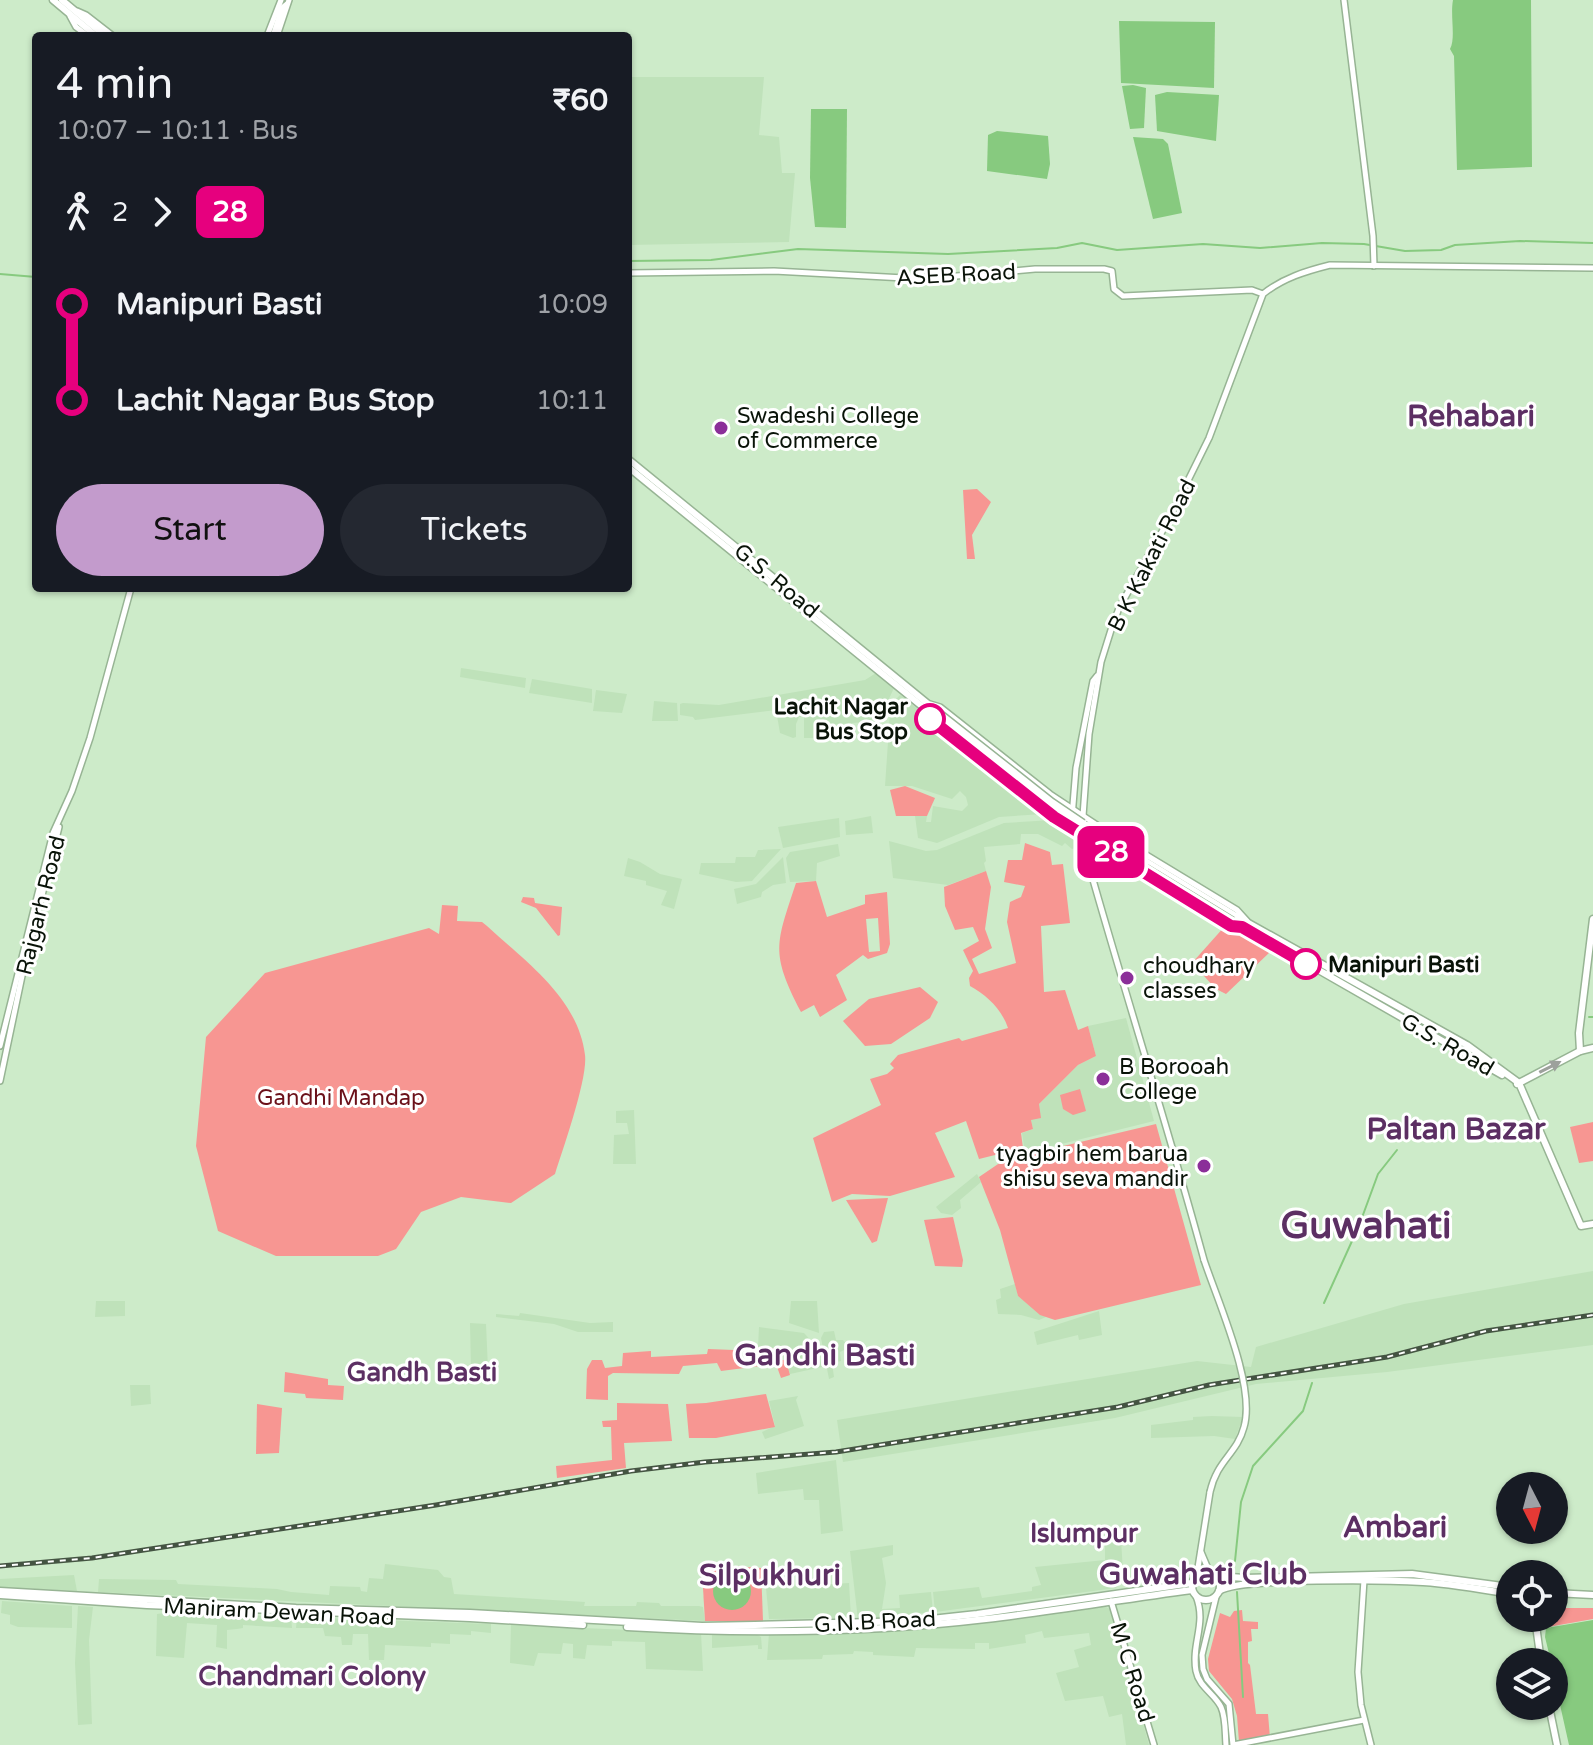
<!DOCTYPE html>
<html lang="en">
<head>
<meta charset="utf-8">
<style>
  :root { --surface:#171b24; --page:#242831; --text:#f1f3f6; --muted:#9ea1a6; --accent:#c39bcc }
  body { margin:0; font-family:"Varela Round",sans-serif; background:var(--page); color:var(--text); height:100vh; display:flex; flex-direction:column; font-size:30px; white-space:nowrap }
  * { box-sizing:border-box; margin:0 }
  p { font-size:26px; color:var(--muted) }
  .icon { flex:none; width:44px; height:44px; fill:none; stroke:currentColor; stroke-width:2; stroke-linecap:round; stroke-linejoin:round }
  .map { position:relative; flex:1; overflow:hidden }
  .panel { position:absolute; left:32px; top:32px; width:600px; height:560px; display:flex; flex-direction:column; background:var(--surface); border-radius:8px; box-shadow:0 2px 6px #0004 }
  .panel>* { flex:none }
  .badge { padding:0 16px; border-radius:12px; font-size:28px; line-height:52px }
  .needle { width:52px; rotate:174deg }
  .tools { position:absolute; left:1496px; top:1472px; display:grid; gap:16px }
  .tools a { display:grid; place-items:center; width:72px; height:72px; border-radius:50%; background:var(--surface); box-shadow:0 2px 6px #0004; font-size:40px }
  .map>.badge { position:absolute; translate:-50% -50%; box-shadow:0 0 0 4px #fff }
  .legs { display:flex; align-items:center; gap:12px; height:88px; padding:0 24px; font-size:26px }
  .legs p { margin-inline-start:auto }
  .summary { display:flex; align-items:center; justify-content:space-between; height:136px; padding:0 24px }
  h1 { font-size:44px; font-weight:600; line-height:60px }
  .cta { display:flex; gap:16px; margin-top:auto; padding:16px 24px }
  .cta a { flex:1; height:92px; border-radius:48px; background:var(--accent); color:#111; font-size:32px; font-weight:600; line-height:92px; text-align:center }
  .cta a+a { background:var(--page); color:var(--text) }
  ul { padding:0 24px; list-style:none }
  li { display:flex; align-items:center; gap:28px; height:96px; font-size:30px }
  li i { display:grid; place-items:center; width:12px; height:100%; margin:0 10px; background:currentColor }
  li i::after { content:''; width:20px; height:20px; margin:-10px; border:6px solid; border-radius:50%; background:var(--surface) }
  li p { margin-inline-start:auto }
  li:first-child i { background:linear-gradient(#0000 50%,currentColor 0) }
  li:last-child i { background:linear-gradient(currentColor 50%,#0000 0) }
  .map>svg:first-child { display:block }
  .built { fill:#bfe2ba }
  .green { fill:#f79692; fill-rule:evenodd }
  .water { fill:#87ca7f }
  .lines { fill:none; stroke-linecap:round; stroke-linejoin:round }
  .stream { stroke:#87ca7f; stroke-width:2 }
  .secondary-casing { stroke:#97b494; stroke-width:8 }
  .primary-casing { stroke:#97b494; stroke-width:9 }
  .secondary { stroke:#fff; stroke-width:5 }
  .primary { stroke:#fff; stroke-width:6 }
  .rail-casing { stroke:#445442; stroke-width:5 }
  .rail { stroke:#fff; stroke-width:2; stroke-dasharray:6; stroke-linecap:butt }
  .secondary-bridge-casing { stroke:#97b494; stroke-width:8; stroke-linecap:butt }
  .primary-bridge-casing { stroke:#97b494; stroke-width:9; stroke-linecap:butt }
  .secondary-bridge { stroke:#fff; stroke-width:5 }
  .primary-bridge { stroke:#fff; stroke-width:6 }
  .oneway { fill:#9da19c }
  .line-1-casing { stroke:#fff; stroke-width:18 }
  .line-1 { stroke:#e6007e; stroke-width:12 }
  .poi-dot { fill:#8b2f99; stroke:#fff; stroke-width:3 }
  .stop-1-dot { fill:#fff; stroke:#e6007e; stroke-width:4 }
  .labels { text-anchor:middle; stroke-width:6; stroke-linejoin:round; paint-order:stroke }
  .street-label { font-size:22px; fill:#091308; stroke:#fff }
  .poi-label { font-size:22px; fill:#091308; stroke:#fff; text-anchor:start }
  .stop-label { font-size:22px; font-weight:bold; fill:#091308; stroke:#fff; text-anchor:end }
  .park-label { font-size:22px; fill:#6b1019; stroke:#fff }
  .quarter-label { font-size:26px; font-weight:bold; fill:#5c2f63; stroke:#fff }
  .district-label { font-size:30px; font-weight:bold; fill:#5c2f63; stroke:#fff }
  .town-label { font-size:38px; font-weight:bold; fill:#5c2f63; stroke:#fff }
</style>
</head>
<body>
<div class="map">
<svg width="1593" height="1745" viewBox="0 0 1593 1745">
  <rect width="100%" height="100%" fill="#cdebc9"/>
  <g class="built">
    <polygon points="628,77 764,77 759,135 779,137 782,173 795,173 789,242 628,245"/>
    <polygon points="461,668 526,678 525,688 460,677"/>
    <polygon points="876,673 894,688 886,705 886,713 879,713 876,721 828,725 825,727 825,738 804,738 804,717 799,717 796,724 796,737 793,738 780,733 776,710 695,720 693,717 680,715 680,704 683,703 719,705 865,680"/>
    <polygon points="532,679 592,689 592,703 529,693"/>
    <polygon points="596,690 627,694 622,713 593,711"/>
    <polygon points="900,695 902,696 1043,814 999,817 937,843 918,838 915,816 924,814 927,816 926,822 931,822 933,806 962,811 968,805 966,797 960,791 952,799 912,786 885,786 890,713 893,702"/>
    <polygon points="654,701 677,703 678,721 652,721"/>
    <polygon points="871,816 873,833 846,835 845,821"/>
    <polygon points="839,818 840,837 783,848 778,827"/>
    <polygon points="1052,820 1073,835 1080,846 1072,849 1065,843 1062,846 1038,834 1021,834 1020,844 984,847 986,861 984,863 986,871 948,885 893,878 889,841 926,851 937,850 1004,823"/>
    <polygon points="838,844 840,856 817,863 816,881 790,882 786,858 790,852"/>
    <polygon points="781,849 752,881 736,882 699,874 701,863 735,863 736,857 755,857 758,850"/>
    <polygon points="783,857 786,883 773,885 762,892 761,897 737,904 734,889 756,884"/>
    <polygon points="628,858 640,862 660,874 682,879 674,909 661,905 667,891 646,885 646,881 624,876"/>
    <polygon points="1126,1018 1154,1121 1025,1153 1022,1133 1033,1129 1031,1120 1039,1104 1078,1065 1096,1056 1088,1026"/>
    <polygon points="634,1110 636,1164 613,1164 614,1135 629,1134 627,1123 616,1123 616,1111"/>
    <polygon points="977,1174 981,1182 960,1200 961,1208 952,1215 941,1213 936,1207"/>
    <polygon points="1593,1271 1593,1345 1387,1372 1256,1384 1115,1418 843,1462 837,1420 1197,1361 1251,1367 1256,1347 1404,1304"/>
    <polygon points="1015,1284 1018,1296 1046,1317 1039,1320 1021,1315 998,1314 996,1300 1001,1298 1000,1289"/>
    <polygon points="96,1301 125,1301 125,1316 95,1317"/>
    <polygon points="791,1301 817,1301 819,1333 789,1323"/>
    <polygon points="1099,1311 1102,1335 1079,1340 1078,1335 1037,1345 1034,1332"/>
    <polygon points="520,1313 590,1323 613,1322 613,1332 578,1332 554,1324 496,1317 496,1314 519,1316"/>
    <polygon points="470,1323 486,1324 488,1369 471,1369"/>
    <polygon points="759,1327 804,1333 817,1347 822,1367 790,1374 786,1361 778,1360 778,1349 758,1347"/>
    <polygon points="834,1331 836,1340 843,1340 846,1344 846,1349 840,1352 841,1361 832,1363 834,1377 829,1379 821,1338 824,1332"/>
    <polygon points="130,1385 150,1385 151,1404 131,1406"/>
    <polygon points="798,1396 796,1400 804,1426 765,1439 762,1432 775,1426 769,1401"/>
    <polygon points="1193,1417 1212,1416 1243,1417 1235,1439 1214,1436 1151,1438 1151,1425 1193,1420"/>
    <polygon points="836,1460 843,1531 821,1534 819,1500 804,1500 803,1489 758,1494 756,1473"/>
    <polygon points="1121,1539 1123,1572 1120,1583 1116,1588 935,1612 933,1592 979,1587 982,1598 1032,1591 1032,1587 1041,1585 1035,1567 1105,1560 1105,1542"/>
    <polygon points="893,1545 893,1555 882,1558 886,1583 882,1609 900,1608 899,1595 931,1592 933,1612 858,1620 850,1551"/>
    <polygon points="385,1564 438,1570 444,1577 451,1578 454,1594 585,1602 584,1606 636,1606 637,1602 659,1603 661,1606 699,1606 703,1607 705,1621 98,1592 99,1579 176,1580 178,1584 277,1589 291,1592 329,1595 330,1586 360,1587 361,1591 367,1592 369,1578 383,1579"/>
    <polygon points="74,1575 77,1591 0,1587 0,1579"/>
    <polygon points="849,1583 851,1618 769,1619 766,1588"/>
    <polygon points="2,1601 72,1606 72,1628 18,1627 10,1624 10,1615 1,1613"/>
    <polygon points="78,1606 93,1607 89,1640 92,1724 78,1725 75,1663"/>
    <polygon points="1104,1606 1110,1609 1114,1618 1149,1745 1126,1745 1122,1714 1109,1717 1103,1696 1065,1701 1056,1673 1079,1667 1074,1650 1091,1645 1089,1633 1044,1638 1042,1631 1025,1635 1026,1643 989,1649 989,1643 975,1643 975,1649 916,1648 914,1657 873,1655 873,1652 854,1651 853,1654 823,1655 822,1659 767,1660 769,1633 1003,1619"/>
    <polygon points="171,1612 291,1617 292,1628 243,1625 243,1628 237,1629 227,1630 227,1649 216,1647 217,1625 187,1623 184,1658 156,1656 157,1614"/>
    <polygon points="297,1617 491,1624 491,1633 471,1631 471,1635 450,1634 450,1644 431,1643 431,1647 385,1645 384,1660 369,1660 368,1634 353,1634 352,1645 342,1645 341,1637 325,1636 323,1628 296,1628"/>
    <polygon points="511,1625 701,1633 703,1671 646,1669 645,1642 612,1641 612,1646 587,1645 585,1659 573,1658 573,1644 563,1643 561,1654 538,1653 534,1666 510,1663"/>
    <polygon points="754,1633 761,1637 762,1649 758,1649 758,1645 712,1648 712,1634"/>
  </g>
  <g class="green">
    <polygon points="977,489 991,502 972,535 975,559 967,559 963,490"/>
    <polygon points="905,786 935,798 927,816 896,816 890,790"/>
    <path d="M1025 843 1050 852 1052 865 1063 864 1070 923 1041 926 1044 992 1065 990 1078 1030 1088 1026 1096 1056 1078 1065 1039 1104 1041 1118 1031 1120 1033 1129 1021 1133 1023 1148 979 1159 966 1121 935 1133 955 1177 890 1196 852 1194 832 1202 813 1138 881 1105 870 1079 887 1074 894 1068 890 1064 898 1055 959 1038 962 1041 1008 1028C1002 1010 987 995 970 986L969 978 973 971 963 950 979 941 973 927 955 930 945 906 944 887 986 871 991 887 985 929 992 948 972 959 979 974 1016 963 1007 922 1010 902 1021 897 1025 886 1004 882 1008 860H1022Z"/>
    <path d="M816 881 827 917 865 904V895L887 892 890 944 887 953 868 959 863 955 836 975 847 1000 820 1017 814 1005 801 1012C770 952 776 944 796 883ZM878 918 880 951 869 952 866 919Z"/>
    <polygon points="523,897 534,898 535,903 562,907 560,935 558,936 536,908 521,902"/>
    <path d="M442 905 458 906 457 921 482 922 487 926C526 962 578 998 585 1055 588 1078 563 1149 555 1174L511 1203 461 1197 421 1212 396 1249 378 1256H276L218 1231 196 1146 206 1037 265 973 429 928 439 934Z"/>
    <polygon points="1225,926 1270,952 1226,994 1216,989 1192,963"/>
    <polygon points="920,987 938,1002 930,1018 891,1044 865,1046 843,1021 869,999"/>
    <polygon points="1080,1089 1086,1111 1073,1115 1063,1109 1060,1095"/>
    <polygon points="1593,1122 1593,1161 1579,1163 1570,1127"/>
    <polygon points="1156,1124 1201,1285 1055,1320 1040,1315 1018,1296 1000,1230 979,1177 1004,1160"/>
    <polygon points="888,1198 877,1241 872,1243 846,1200"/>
    <polygon points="953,1217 963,1260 962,1267 935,1266 924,1220"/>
    <polygon points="757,1347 779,1349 778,1360 786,1360 790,1375 781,1378 776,1364 721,1371 717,1363 683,1366 679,1374 613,1373 608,1376 608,1400 586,1399 587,1369 592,1360 602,1360 605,1368 622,1366 623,1353 651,1351 651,1357 707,1354 708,1349 734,1350 734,1361 755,1362"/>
    <polygon points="285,1372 328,1379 328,1385 344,1386 343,1400 306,1398 305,1394 284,1392"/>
    <polygon points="766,1394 775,1427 716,1438 689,1438 686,1404 706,1403"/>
    <polygon points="617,1403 668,1404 672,1441 624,1443 626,1468 557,1478 556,1466 612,1460 611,1427 603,1427 602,1421 617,1420"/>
    <polygon points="257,1404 282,1408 279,1453 256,1454"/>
    <polygon points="732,1566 761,1568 763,1621 705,1621 702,1572"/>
    <polygon points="1554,1608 1593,1608 1593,1619 1548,1627 1549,1618 1554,1618"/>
    <polygon points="1242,1610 1243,1621 1258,1622 1258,1629 1251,1629 1252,1641 1248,1642 1248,1663 1250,1665 1256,1714 1268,1714 1270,1738 1239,1742 1237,1716 1232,1699 1209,1671 1208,1659 1220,1613 1230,1617 1234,1611"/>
  </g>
  <g class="water">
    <path d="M1453 0H1531L1532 167 1457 170 1454 56 1450 49C1456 38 1450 16 1453 0Z"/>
    <polygon points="1119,21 1215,22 1214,88 1121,83"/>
    <polygon points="1133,85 1146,88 1144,128 1130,129 1122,86"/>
    <polygon points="1167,92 1219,95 1216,141 1157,131 1155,95"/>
    <polygon points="811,109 847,109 846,228 815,227 810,178"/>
    <polygon points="997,131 1048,136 1050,164 1047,179 987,171 988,135"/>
    <polygon points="1133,137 1163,139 1168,144 1182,213 1153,219"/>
    <circle cx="732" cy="1591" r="19"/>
    <polygon points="1593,1620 1593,1745 1569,1745 1554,1678 1554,1662 1551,1662 1545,1637 1546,1628"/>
  </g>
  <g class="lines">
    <g class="stream">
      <polyline points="628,261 711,260 798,249 948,254 1057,248 1082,243 1117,250 1203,244 1260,248 1322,243 1364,244 1405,251 1441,250 1455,245 1520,241 1593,243"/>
      <polyline points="0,274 36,277"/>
      <polyline points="1589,1017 1593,1017"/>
      <polyline points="1360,1223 1378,1174 1397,1150"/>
      <polyline points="1324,1303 1357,1230"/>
      <polyline points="1235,1561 1241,1502 1253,1466 1303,1411 1312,1383"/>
      <polyline points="1237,1592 1243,1697"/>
    </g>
    <defs>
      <g id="secondary">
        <polyline points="1344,0 1373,236 1374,266"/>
        <polyline points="77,11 86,15 113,36"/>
        <polyline points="70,16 76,27 88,36"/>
        <polyline points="267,36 281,0"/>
        <polyline points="273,36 282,8 287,4"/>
        <polyline points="277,36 289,0"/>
        <polyline points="628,273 774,271 923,279 1035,269 1104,269 1112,271 1114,289 1123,296 1252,290 1263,294"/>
        <path d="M1097 676 1093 681 1076 768 1072 817 1075 829 1082 841C1121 981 1166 1120 1204 1260"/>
        <polyline points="930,704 940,707 1050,794 1100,827 1237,910 1247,921"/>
        <polyline points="926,710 930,719 1054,817 1231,926 1241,927"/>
        <path d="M1082 841 1084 835 1083 816 1089 734 1101 662 1111 630 1119 608 1168 521 1209 438 1263 294C1283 278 1306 271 1330 265L1593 268"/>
        <polyline points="0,1046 53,833 72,791 90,738 131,588"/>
        <polyline points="0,1081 22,976 59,827"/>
        <polyline points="1201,1552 1209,1571"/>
        <polyline points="1197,1574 1210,1492"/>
        <polyline points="1364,1580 1358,1672 1361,1705 1371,1745"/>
        <path d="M1196 1596C1207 1624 1191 1643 1196 1671 1199 1687 1215 1694 1221 1707 1226 1718 1225 1733 1226 1745"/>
        <polyline points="1216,1597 1202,1655 1203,1669 1207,1679 1229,1704 1233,1745 1364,1720"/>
        <polyline points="1111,1601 1154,1745"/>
      </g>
      <g id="primary">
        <polyline points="53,0 96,36"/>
        <polyline points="62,0 105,36"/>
        <polyline points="628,459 938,712"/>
        <polyline points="628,467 934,716"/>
        <polyline points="1083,823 1236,916 1467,1045 1519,1083 1581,1226 1593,1224"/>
        <polyline points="1233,921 1502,1075"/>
        <polyline points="1580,1051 1579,1033 1593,919"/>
        <polyline points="1517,1084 1580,1051 1593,1048"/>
        <circle cx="1206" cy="1586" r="14"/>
        <polyline points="1216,1576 1245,1578 1412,1574 1510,1587"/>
        <polyline points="0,1591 296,1608 470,1613 702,1626 755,1625 913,1621 977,1614 1192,1583"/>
        <path d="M1219 1591C1241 1577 1390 1580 1423 1582 1452 1584 1481 1589 1510 1594"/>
        <polyline points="1554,1593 1593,1595"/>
        <polyline points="0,1595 147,1605 470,1618 583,1625"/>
        <polyline points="1535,1618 1541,1662"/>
        <path d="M627 1627C745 1634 868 1633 986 1619 1055 1611 1123 1599 1192 1590"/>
        <polyline points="1549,1706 1557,1745"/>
      </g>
    </defs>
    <use href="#secondary" class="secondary-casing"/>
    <use href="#primary" class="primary-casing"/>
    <use href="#secondary" class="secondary"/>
    <use href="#primary" class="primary"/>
    <defs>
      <polyline id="rail" points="0,1566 92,1558 436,1505 631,1471 705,1462 836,1452 1118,1407 1209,1385 1387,1357 1486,1331 1593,1315"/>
    </defs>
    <use href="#rail" class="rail-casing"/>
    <use href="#rail" class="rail"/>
    <defs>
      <path id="secondary-bridge" d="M1204 1260C1218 1302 1256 1386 1244 1427 1237 1454 1217 1460 1210 1492"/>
      <g id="primary-bridge">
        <polyline points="938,712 1052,802 1083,823"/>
        <polyline points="934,716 1069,821 1233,921"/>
      </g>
    </defs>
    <use href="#secondary-bridge" class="secondary-bridge-casing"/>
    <use href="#primary-bridge" class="primary-bridge-casing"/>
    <use href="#secondary-bridge" class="secondary-bridge"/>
    <use href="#primary-bridge" class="primary-bridge"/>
  </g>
  <defs><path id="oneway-solid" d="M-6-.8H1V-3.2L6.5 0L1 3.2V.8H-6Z" transform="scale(2)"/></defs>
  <use class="oneway" href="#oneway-solid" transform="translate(1550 1067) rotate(-27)"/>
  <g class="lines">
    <defs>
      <polyline id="line-1" points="930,719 1054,817 1231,926 1242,927 1306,964"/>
    </defs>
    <use href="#line-1" class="line-1-casing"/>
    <use href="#line-1" class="line-1"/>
  </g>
  <g class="poi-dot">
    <circle cx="721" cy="428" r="8"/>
    <circle cx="1127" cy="978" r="8"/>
    <circle cx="1103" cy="1079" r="8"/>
    <circle cx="1204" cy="1166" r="8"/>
  </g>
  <g class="stop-1-dot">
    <circle cx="930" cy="719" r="14"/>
    <circle cx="1306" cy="964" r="14"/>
  </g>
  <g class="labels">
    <g class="street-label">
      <text transform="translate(956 274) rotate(-3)" y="8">ASEB Road</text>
      <text transform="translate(1151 555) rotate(-63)" y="8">B K Kakati Road</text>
      <text transform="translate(777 580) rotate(40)" y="8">G.S. Road</text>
      <text transform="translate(40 905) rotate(-76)" y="8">Rajgarh Road</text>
      <text transform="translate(1448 1044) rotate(30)" y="8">G.S. Road</text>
      <text transform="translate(279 1611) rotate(3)" y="8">Maniram Dewan Road</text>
      <text transform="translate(875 1621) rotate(-3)" y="8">G.N.B Road</text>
      <text transform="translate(1133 1672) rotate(73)" y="8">M C Road</text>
    </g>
    <g class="poi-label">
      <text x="737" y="423">Swadeshi College<tspan x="737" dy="25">of Commerce</tspan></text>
      <text x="1143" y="973">choudhary<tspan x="1143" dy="25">classes</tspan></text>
      <text x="1119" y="1074">B Borooah<tspan x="1119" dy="25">College</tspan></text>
      <text x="1188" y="1161" text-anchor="end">tyagbir hem barua<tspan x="1188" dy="25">shisu seva mandir</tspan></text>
    </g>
    <g class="stop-label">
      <text x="908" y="714">Lachit Nagar<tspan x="908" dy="25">Bus Stop</tspan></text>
      <text x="1328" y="972" text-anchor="start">Manipuri Basti</text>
    </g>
    <g class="park-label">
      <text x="341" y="1105">Gandhi Mandap</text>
    </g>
    <g class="quarter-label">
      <text x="422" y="1381">Gandh Basti</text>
      <text x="1084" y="1542">Islumpur</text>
      <text x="312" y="1685">Chandmari Colony</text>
    </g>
    <g class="district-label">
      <text x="1471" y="426">Rehabari</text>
      <text x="1456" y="1139">Paltan Bazar</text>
      <text x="825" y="1365">Gandhi Basti</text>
      <text x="1395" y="1537">Ambari</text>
      <text x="1203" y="1584">Guwahati Club</text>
      <text x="770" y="1585">Silpukhuri</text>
    </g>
    <g class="town-label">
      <text x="1366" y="1238">Guwahati</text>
    </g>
  </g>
</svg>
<div class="tools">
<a><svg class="needle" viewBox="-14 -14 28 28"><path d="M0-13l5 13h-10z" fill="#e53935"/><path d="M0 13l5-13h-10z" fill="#9ea1a6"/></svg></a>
<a><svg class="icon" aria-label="locate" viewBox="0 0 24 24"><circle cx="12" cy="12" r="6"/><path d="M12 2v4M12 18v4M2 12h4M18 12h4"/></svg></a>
<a><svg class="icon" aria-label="layers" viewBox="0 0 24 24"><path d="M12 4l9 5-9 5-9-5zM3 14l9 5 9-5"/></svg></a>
</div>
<b class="badge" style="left:1111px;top:852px;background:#e6007e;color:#fff">28</b>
<section class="panel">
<div class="summary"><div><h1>4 min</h1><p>10:07 – 10:11 · Bus</p></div><b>₹60</b></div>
<div class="legs"><svg class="icon" aria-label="walk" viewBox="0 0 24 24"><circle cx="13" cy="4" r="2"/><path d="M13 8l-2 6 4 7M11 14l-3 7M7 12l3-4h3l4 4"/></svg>2<svg class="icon" aria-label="forward" viewBox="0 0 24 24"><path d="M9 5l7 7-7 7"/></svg><b class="badge" style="background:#e6007e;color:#fff">28</b></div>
<ul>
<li><i style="color:#e6007e"></i><b>Manipuri Basti</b><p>10:09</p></li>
<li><i style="color:#e6007e"></i><b>Lachit Nagar Bus Stop</b><p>10:11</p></li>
</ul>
<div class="cta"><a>Start</a><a>Tickets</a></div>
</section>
</div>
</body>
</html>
